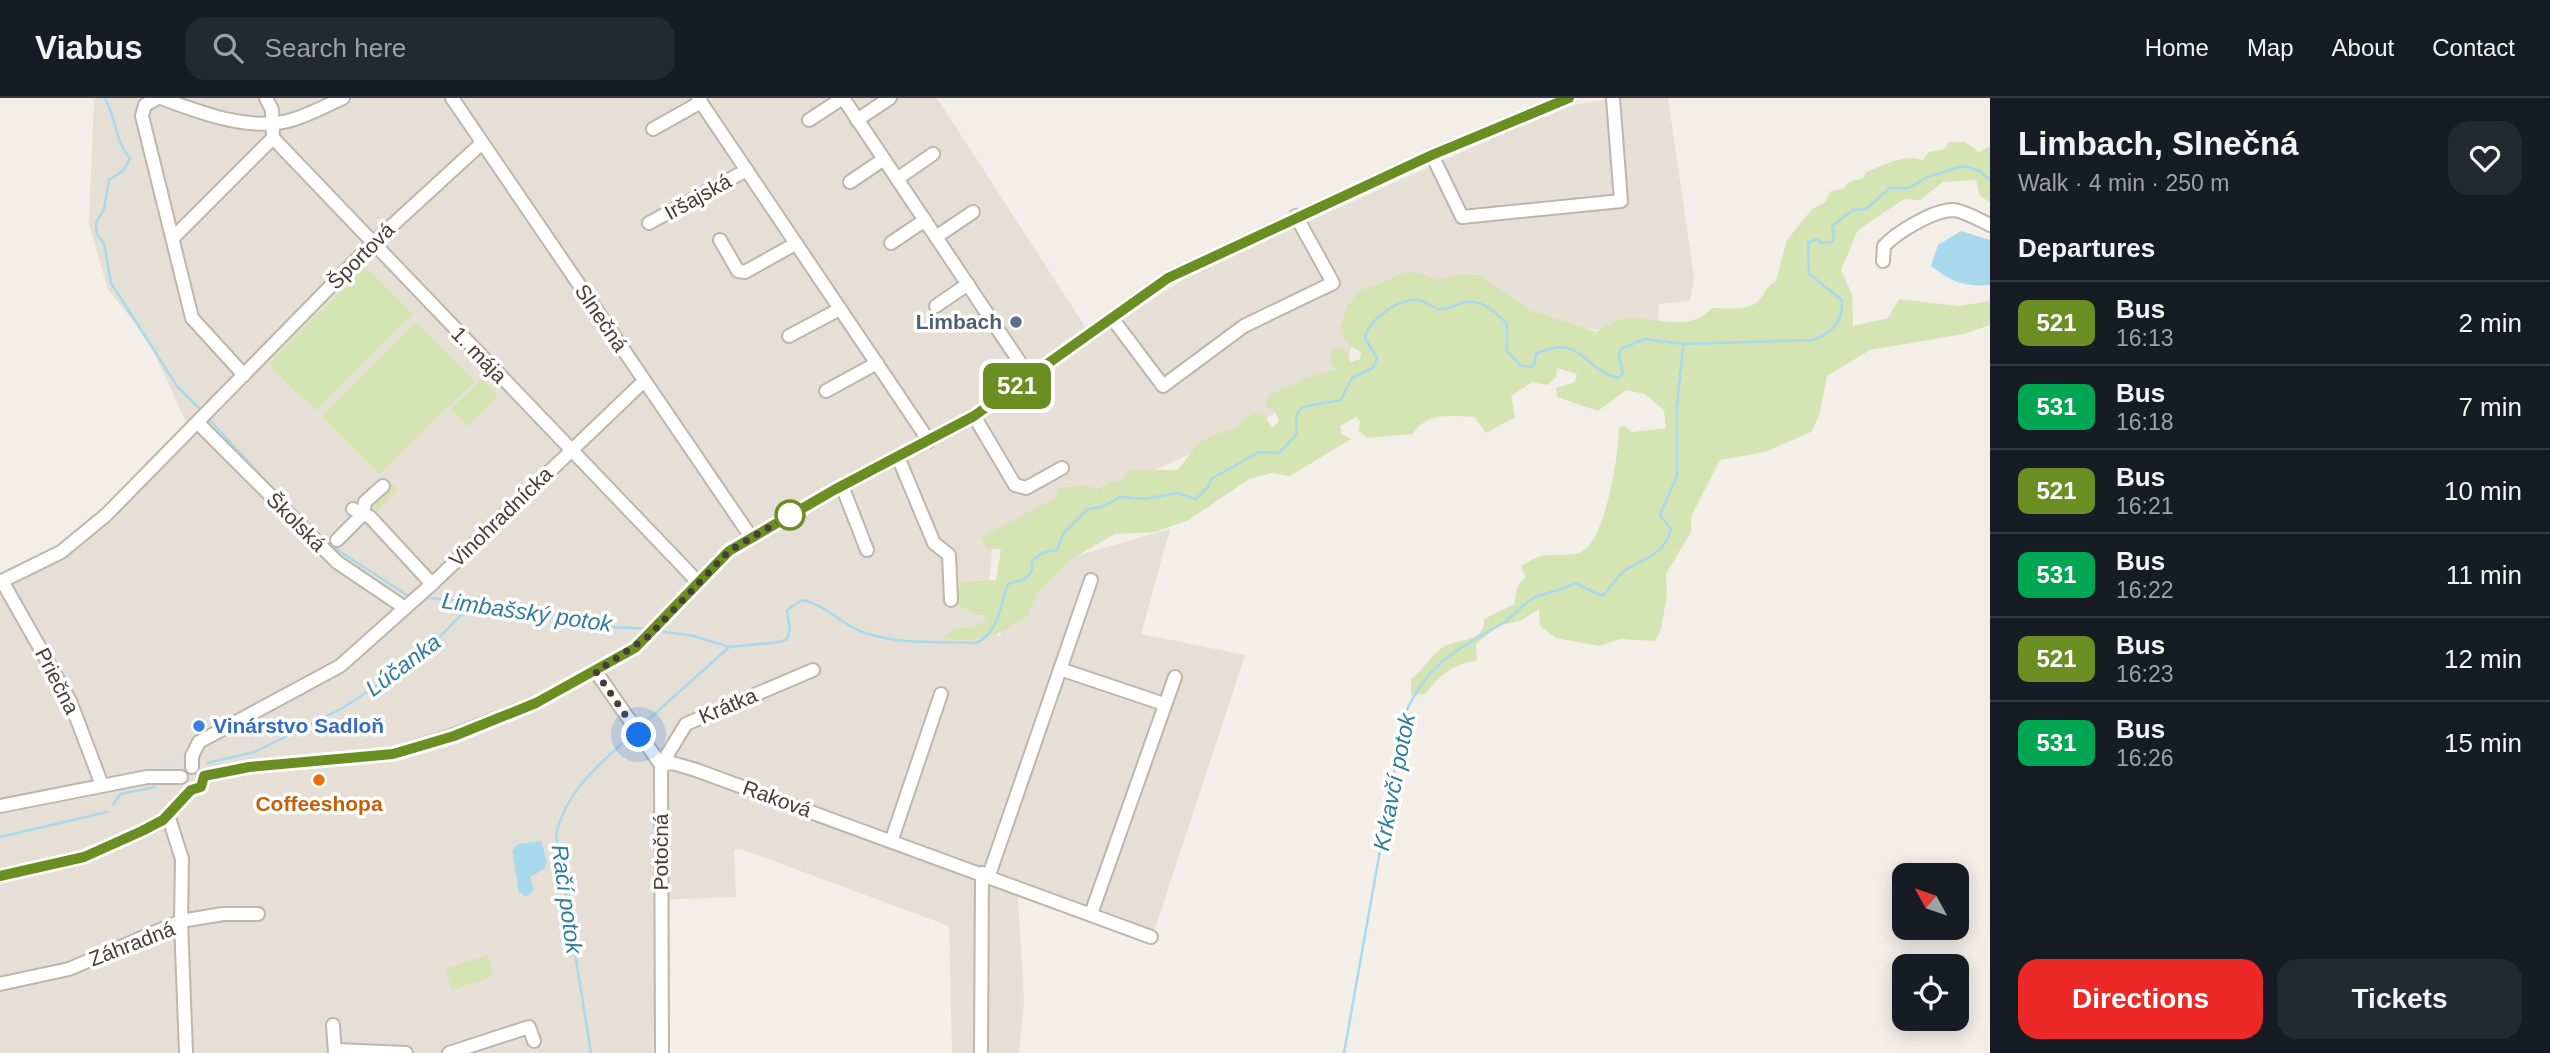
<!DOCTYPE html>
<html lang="en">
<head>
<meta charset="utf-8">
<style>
  :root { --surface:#171b24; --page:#242831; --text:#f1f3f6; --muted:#9ea1a6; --line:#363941; --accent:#ec2926 }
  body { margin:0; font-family:Helvetica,sans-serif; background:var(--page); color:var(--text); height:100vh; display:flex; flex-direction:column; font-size:26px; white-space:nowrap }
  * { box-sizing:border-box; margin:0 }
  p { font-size:23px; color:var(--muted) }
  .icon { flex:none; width:38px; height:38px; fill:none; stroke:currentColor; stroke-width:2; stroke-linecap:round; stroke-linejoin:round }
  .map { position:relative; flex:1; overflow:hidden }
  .panel { display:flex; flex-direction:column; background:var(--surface); width:560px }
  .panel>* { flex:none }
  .badge { padding:0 14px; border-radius:10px; font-size:24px; line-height:46px }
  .needle { width:46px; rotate:310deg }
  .fabs { position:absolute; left:1892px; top:765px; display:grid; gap:14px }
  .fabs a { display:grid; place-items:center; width:77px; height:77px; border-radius:14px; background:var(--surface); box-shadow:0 4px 18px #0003; font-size:35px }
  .you { position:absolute; width:35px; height:35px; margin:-18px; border:5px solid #fff; border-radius:50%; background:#1a73e8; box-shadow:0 0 0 10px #1a73e833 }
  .map>.badge { position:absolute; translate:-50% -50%; box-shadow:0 0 0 4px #fff }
  h2 { padding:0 28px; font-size:26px; line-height:63px }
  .round { display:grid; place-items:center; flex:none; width:74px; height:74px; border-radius:21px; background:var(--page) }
  .overview { display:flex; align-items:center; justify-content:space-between; height:119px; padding:0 28px }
  h1 { font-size:33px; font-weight:600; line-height:52px }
  .action { display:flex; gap:14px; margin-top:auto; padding:14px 28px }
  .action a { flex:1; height:80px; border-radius:21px; background:var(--accent); color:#fff; font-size:28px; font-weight:600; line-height:80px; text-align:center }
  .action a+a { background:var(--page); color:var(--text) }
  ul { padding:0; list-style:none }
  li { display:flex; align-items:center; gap:21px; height:84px; padding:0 28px; border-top:2px solid var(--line) }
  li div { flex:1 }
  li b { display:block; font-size:26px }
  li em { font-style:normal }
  li .badge { min-width:77px; font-weight:700; text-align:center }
  header { display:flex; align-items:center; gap:42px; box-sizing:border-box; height:98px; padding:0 35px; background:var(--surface); border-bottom:2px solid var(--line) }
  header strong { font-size:33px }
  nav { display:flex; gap:38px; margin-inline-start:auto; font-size:24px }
  .search { width:490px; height:63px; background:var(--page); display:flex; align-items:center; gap:18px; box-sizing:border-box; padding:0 24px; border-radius:21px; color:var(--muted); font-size:26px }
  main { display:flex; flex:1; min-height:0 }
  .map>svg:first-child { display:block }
  .residential { fill:#e6dfd6 }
  .green { fill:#d5e4b3 }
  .parking { fill:#e1dfdc }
  .water { fill:#a8d9ec }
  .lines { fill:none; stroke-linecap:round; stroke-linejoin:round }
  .stream { stroke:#a8d9ec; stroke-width:2.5 }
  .minor-casing { stroke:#beb5ab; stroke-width:16 }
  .minor { stroke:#fff; stroke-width:12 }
  .line-casing { stroke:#fff; stroke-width:16 }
  .line { stroke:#6b8e23; stroke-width:10 }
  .walk { stroke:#463e37; stroke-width:7; stroke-dasharray:0 12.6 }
  .service-dot { fill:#5c6f8a; stroke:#fff; stroke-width:2.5 }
  .stop-dot { fill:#fff; stroke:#6b8e23; stroke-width:3.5 }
  .shop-dot { fill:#3f7fe0; stroke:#fff; stroke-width:2.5 }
  .food-dot { fill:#e8710a; stroke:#fff; stroke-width:2.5 }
  .labels { text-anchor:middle; stroke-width:7; stroke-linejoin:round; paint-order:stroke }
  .street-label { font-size:21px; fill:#463e37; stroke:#fff }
  .service-label { font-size:21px; font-weight:bold; fill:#4e5e75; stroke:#fff; text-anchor:end }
  .shop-label { font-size:21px; font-weight:bold; fill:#366cbe; stroke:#fff; text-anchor:start }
  .food-label { font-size:21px; font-weight:bold; fill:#c56008; stroke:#fff }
  .water-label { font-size:23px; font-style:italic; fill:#337d9c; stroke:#fff }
</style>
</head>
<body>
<header>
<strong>Viabus</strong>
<div class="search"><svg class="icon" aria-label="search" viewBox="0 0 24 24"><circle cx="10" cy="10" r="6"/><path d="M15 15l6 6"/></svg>Search here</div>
<nav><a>Home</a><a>Map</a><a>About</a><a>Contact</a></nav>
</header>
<main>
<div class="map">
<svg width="1990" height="955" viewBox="0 0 1990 955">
  <rect width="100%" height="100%" fill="#f3eee8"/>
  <polygon class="residential" points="94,0 937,0 1093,241 1189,178 1561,9 1617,0 1668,0 1694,179 1690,203 1659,206 1658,231 1601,232 1359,212 1348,267 1259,325 993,445 986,510 998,539 1058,463 1170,431 1141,536 1245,557 1154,834 1017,784 1024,903 1019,955 952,955 949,828 741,751 734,752 736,799 657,802 653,955 0,955 0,477 61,454 190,333 148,241 108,192 89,127"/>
  <g class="green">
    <path d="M1948 44H1965L1979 54 1990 48V104L1980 98 1976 82 1943 84 1920 102 1904 101 1858 132 1841 172 1852 196 1853 228 1888 220 1899 201 1959 208 1990 203V227L1964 236 1870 252 1827 278 1819 318 1811 334 1765 354 1720 362 1691 419V434L1666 476 1667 496 1661 532 1655 543 1620 541 1599 548 1556 540 1540 528 1539 511 1520 523 1498 528 1476 546 1477 563C1452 565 1440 578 1425 596L1411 597V581C1423 572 1431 557 1443 549 1455 541 1486 545 1484 521L1515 506C1514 497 1518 484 1526 479L1521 468C1527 465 1534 460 1541 458 1553 455 1567 459 1579 455 1606 445 1619 355 1619 329L1625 328 1632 334 1666 330 1664 312 1645 296 1626 292 1598 313 1557 299 1556 290 1575 284 1577 276 1557 270 1556 279 1548 287 1532 284 1511 298 1515 319 1486 335 1474 319C1449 318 1427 314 1413 336L1367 340 1359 333 1360 323 1356 319 1340 328 1341 335 1351 341 1290 378 1272 375 1249 381 1189 422 1155 434 1115 436 1073 460 1037 496 1027 519 997 536 971 542 941 541 956 530H972L986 522 985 517 973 516 957 505 960 484 996 482 1001 452 986 450 981 439 1056 400 1059 390 1088 387 1096 392 1111 383 1120 385 1130 372H1178L1200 343 1239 328 1241 323 1253 314 1266 319 1272 330 1279 324 1275 313 1265 308 1269 297 1315 277 1338 271 1330 265 1332 253 1340 248 1346 253 1350 264 1360 261 1361 254 1349 247 1340 235 1346 210 1360 193 1409 173 1439 182 1455 177H1478L1530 212 1596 234C1603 230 1612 223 1621 221 1656 215 1685 238 1712 210 1727 210 1752 214 1761 200 1767 191 1766 189 1776 183L1787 142 1812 111 1825 104 1831 93 1843 91 1849 84 1864 80 1865 75C1883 67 1903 56 1923 62L1929 54 1945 51Z"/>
    <polygon points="366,169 413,216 316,313 268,266"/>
    <polygon points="416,224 475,283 379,376 321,318"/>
    <polygon points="482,281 498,297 468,329 451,311"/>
    <polygon points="391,385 398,391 376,414 370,404"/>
    <polygon points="487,857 494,878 452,892 445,871"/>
  </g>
  <polygon class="parking" points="186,651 182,669 173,674 128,677"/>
  <g class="water">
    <path d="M1961 133 1990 142V187C1965 189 1951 184 1931 168L1938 147Z"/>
    <polygon points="541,743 547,763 544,771 530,779 534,792 526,799 519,794 512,753 518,746"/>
  </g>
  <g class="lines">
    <g class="stream">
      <path d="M105 0C116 19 115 44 130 60L124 72 109 82 104 111 96 125 97 137 104 145 111 185 177 288 203 314"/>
      <polyline points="207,319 276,394"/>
      <polyline points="325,444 410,499"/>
      <polyline points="424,500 446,501 573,519 614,529 649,531"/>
      <path d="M659 533 694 538 729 549 780 544 787 541 790 532 787 512 802 502C824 506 840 525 860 533 895 547 938 543 975 545 997 539 1001 506 1008 486L1025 481 1032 473V463L1042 455 1057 452 1063 436 1088 411 1102 409 1120 399 1145 401 1176 395 1196 401 1208 389 1211 381 1259 354 1279 355 1297 336 1296 318 1302 309 1341 302 1352 280 1373 270 1377 260 1365 240C1369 221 1399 200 1419 202 1426 203 1432 210 1439 211 1449 212 1456 206 1465 204 1483 202 1496 214 1507 226V253L1520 267 1530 269 1534 267 1536 256C1582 234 1583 272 1618 280L1623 276 1619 258 1621 251 1644 241 1683 246 1812 242C1832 236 1843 223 1842 202L1809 176 1808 145 1817 141 1821 145 1832 144 1834 138 1832 128 1853 112 1866 111 1890 90H1909L1927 79 1963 68 1980 73 1990 82"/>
      <polyline points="639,630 728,550"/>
      <polyline points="207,665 255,654 341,611 419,560 463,515 478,508"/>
      <polyline points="113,707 120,696 155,689"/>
      <polyline points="0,739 107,714"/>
      <path d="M591 955 556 736C567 690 602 665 634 634"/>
      <path d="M1344 955 1404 618C1428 564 1454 554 1503 525 1514 519 1521 507 1532 501 1545 494 1562 493 1575 485L1602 498C1611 491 1616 479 1624 473 1644 460 1665 457 1671 431L1660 417 1677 378V310L1683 246"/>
    </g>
    <defs>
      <g id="minor">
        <polyline points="158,0 145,7 142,18 192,220 244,277"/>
        <path d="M161 0C199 14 247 33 288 23 307 18 325 8 343 0"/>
        <polyline points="266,0 272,12 273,40 697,483"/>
        <polyline points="452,0 751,439"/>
        <polyline points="698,0 929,343"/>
        <polyline points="809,22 843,0 1029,278"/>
        <polyline points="857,22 890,0"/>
        <polyline points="653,31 701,4"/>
        <polyline points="1432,57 1462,119 1621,103 1613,0"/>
        <polyline points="897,81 933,56"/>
        <polyline points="850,84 884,61"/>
        <polyline points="649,125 747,72"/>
        <polyline points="174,139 273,40"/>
        <polyline points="936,139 973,114"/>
        <polyline points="720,142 738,173 745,174 795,146"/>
        <polyline points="891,145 925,122"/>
        <path d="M1883 163 1884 148C1897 134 1934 112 1953 112 1965 113 1979 122 1990 127"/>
        <polyline points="936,208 968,186"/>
        <polyline points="1112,220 1163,288 1244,228 1333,185 1296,118"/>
        <polyline points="789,238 840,211"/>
        <polyline points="826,293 877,265"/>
        <polyline points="974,318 1015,387 1026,390 1062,370"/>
        <polyline points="198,325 337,464 405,510"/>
        <polyline points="898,359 934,445 949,457 951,502"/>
        <polyline points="842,388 867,452"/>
        <polyline points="353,411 363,416 365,404 383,388"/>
        <polyline points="337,442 363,416 370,419 432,486"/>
        <polyline points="2,483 70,603 102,687"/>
        <polyline points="0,484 61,454 106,417 373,145 482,45"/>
        <polyline points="1060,571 1164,606"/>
        <polyline points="596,574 661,667 662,955"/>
        <polyline points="661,667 672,665 696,672 1151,839"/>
        <polyline points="661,667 686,626 813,572"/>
        <polyline points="192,669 192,658 199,644 340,568 432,486 644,283"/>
        <polyline points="204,678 249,669 393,656 454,637 536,605 635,550 729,453 834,392 974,318 1168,180 1432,57 1569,0"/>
        <polyline points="0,708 147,679 181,679"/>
        <polyline points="168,717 182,761 181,823 223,816 258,816"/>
        <polyline points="892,741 941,596"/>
        <polyline points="989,777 1091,482"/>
        <polyline points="0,778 84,759 142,733 163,722 191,692 201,689 204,678"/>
        <polyline points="1091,816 1175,579"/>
        <polyline points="0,886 69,871 181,823 186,955"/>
        <polyline points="333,927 335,955"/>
        <polyline points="336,952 406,955"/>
        <polyline points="449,955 529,929 534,943"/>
        <polyline points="981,955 982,775"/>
      </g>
    </defs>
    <use href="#minor" class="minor-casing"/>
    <use href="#minor" class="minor"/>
  </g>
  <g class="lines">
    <defs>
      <polyline id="line" points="0,778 84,759 142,733 163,722 191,692 201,689 204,678 249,669 393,656 454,638 536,605 635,550 729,453 834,392 974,318 1168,180 1432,57 1569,0"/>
    </defs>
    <use href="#line" class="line-casing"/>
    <use href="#line" class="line"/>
    <polyline class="walk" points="639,637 596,574 649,538 729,453 790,417"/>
  </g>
  <circle class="service-dot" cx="1016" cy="224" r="7"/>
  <circle class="stop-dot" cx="790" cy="417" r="14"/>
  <circle class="shop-dot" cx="199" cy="628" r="7"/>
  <circle class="food-dot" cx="319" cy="682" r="7"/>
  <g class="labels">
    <g class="street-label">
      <text transform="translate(698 99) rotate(-29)" y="7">Iršajská</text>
      <text transform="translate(361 158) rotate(-45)" y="7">Športová</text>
      <text transform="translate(601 220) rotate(56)" y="7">Slnečná</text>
      <text transform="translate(479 257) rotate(46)" y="7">1. mája</text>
      <text transform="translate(501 419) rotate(-44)" y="7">Vinohradnícka</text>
      <text transform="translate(296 424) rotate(45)" y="7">Školská</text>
      <text transform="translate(57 583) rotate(63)" y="7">Priečna</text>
      <text transform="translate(728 608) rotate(-23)" y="7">Krátka</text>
      <text transform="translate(777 701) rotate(20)" y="7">Raková</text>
      <text transform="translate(661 754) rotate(-90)" y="7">Potočná</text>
      <text transform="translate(132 846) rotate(-21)" y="7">Záhradná</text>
    </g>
    <g class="service-label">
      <text x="1002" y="231">Limbach</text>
    </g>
    <g class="shop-label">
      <text x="213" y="635">Vinárstvo Sadloň</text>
    </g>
    <g class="food-label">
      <text x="319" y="713">Coffeeshopa</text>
    </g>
    <g class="water-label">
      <text transform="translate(527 514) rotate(8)" y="8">Limbašský potok</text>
      <text transform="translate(403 567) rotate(-37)" y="8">Lúčanka</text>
      <text transform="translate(1394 684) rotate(-79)" y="8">Krkavčí potok</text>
      <text transform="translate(567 801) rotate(82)" y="8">Račí potok</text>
    </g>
  </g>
</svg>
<div class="fabs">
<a><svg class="needle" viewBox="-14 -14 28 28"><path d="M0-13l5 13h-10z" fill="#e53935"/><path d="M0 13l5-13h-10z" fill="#9ea1a6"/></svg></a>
<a><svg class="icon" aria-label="locate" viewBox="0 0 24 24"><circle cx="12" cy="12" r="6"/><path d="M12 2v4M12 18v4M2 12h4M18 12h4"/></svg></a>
</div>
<div class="you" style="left:639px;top:637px"></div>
<b class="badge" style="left:1017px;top:288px;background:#6b8e23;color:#fff">521</b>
</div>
<section class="panel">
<div class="overview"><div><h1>Limbach, Slnečná</h1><p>Walk · 4 min · 250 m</p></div><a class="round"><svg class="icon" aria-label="heart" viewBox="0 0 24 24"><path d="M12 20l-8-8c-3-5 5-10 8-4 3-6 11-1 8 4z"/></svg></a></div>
<h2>Departures</h2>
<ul>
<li><span class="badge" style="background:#6b8e23;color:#fff">521</span><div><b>Bus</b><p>16:13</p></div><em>2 min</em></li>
<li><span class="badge" style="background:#00a651;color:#fff">531</span><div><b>Bus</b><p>16:18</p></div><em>7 min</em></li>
<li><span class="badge" style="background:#6b8e23;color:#fff">521</span><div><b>Bus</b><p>16:21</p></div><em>10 min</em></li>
<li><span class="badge" style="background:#00a651;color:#fff">531</span><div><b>Bus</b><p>16:22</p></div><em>11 min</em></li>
<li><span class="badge" style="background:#6b8e23;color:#fff">521</span><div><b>Bus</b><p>16:23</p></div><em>12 min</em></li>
<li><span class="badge" style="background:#00a651;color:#fff">531</span><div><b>Bus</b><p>16:26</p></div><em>15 min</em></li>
</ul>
<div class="action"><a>Directions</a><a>Tickets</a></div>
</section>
</main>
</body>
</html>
